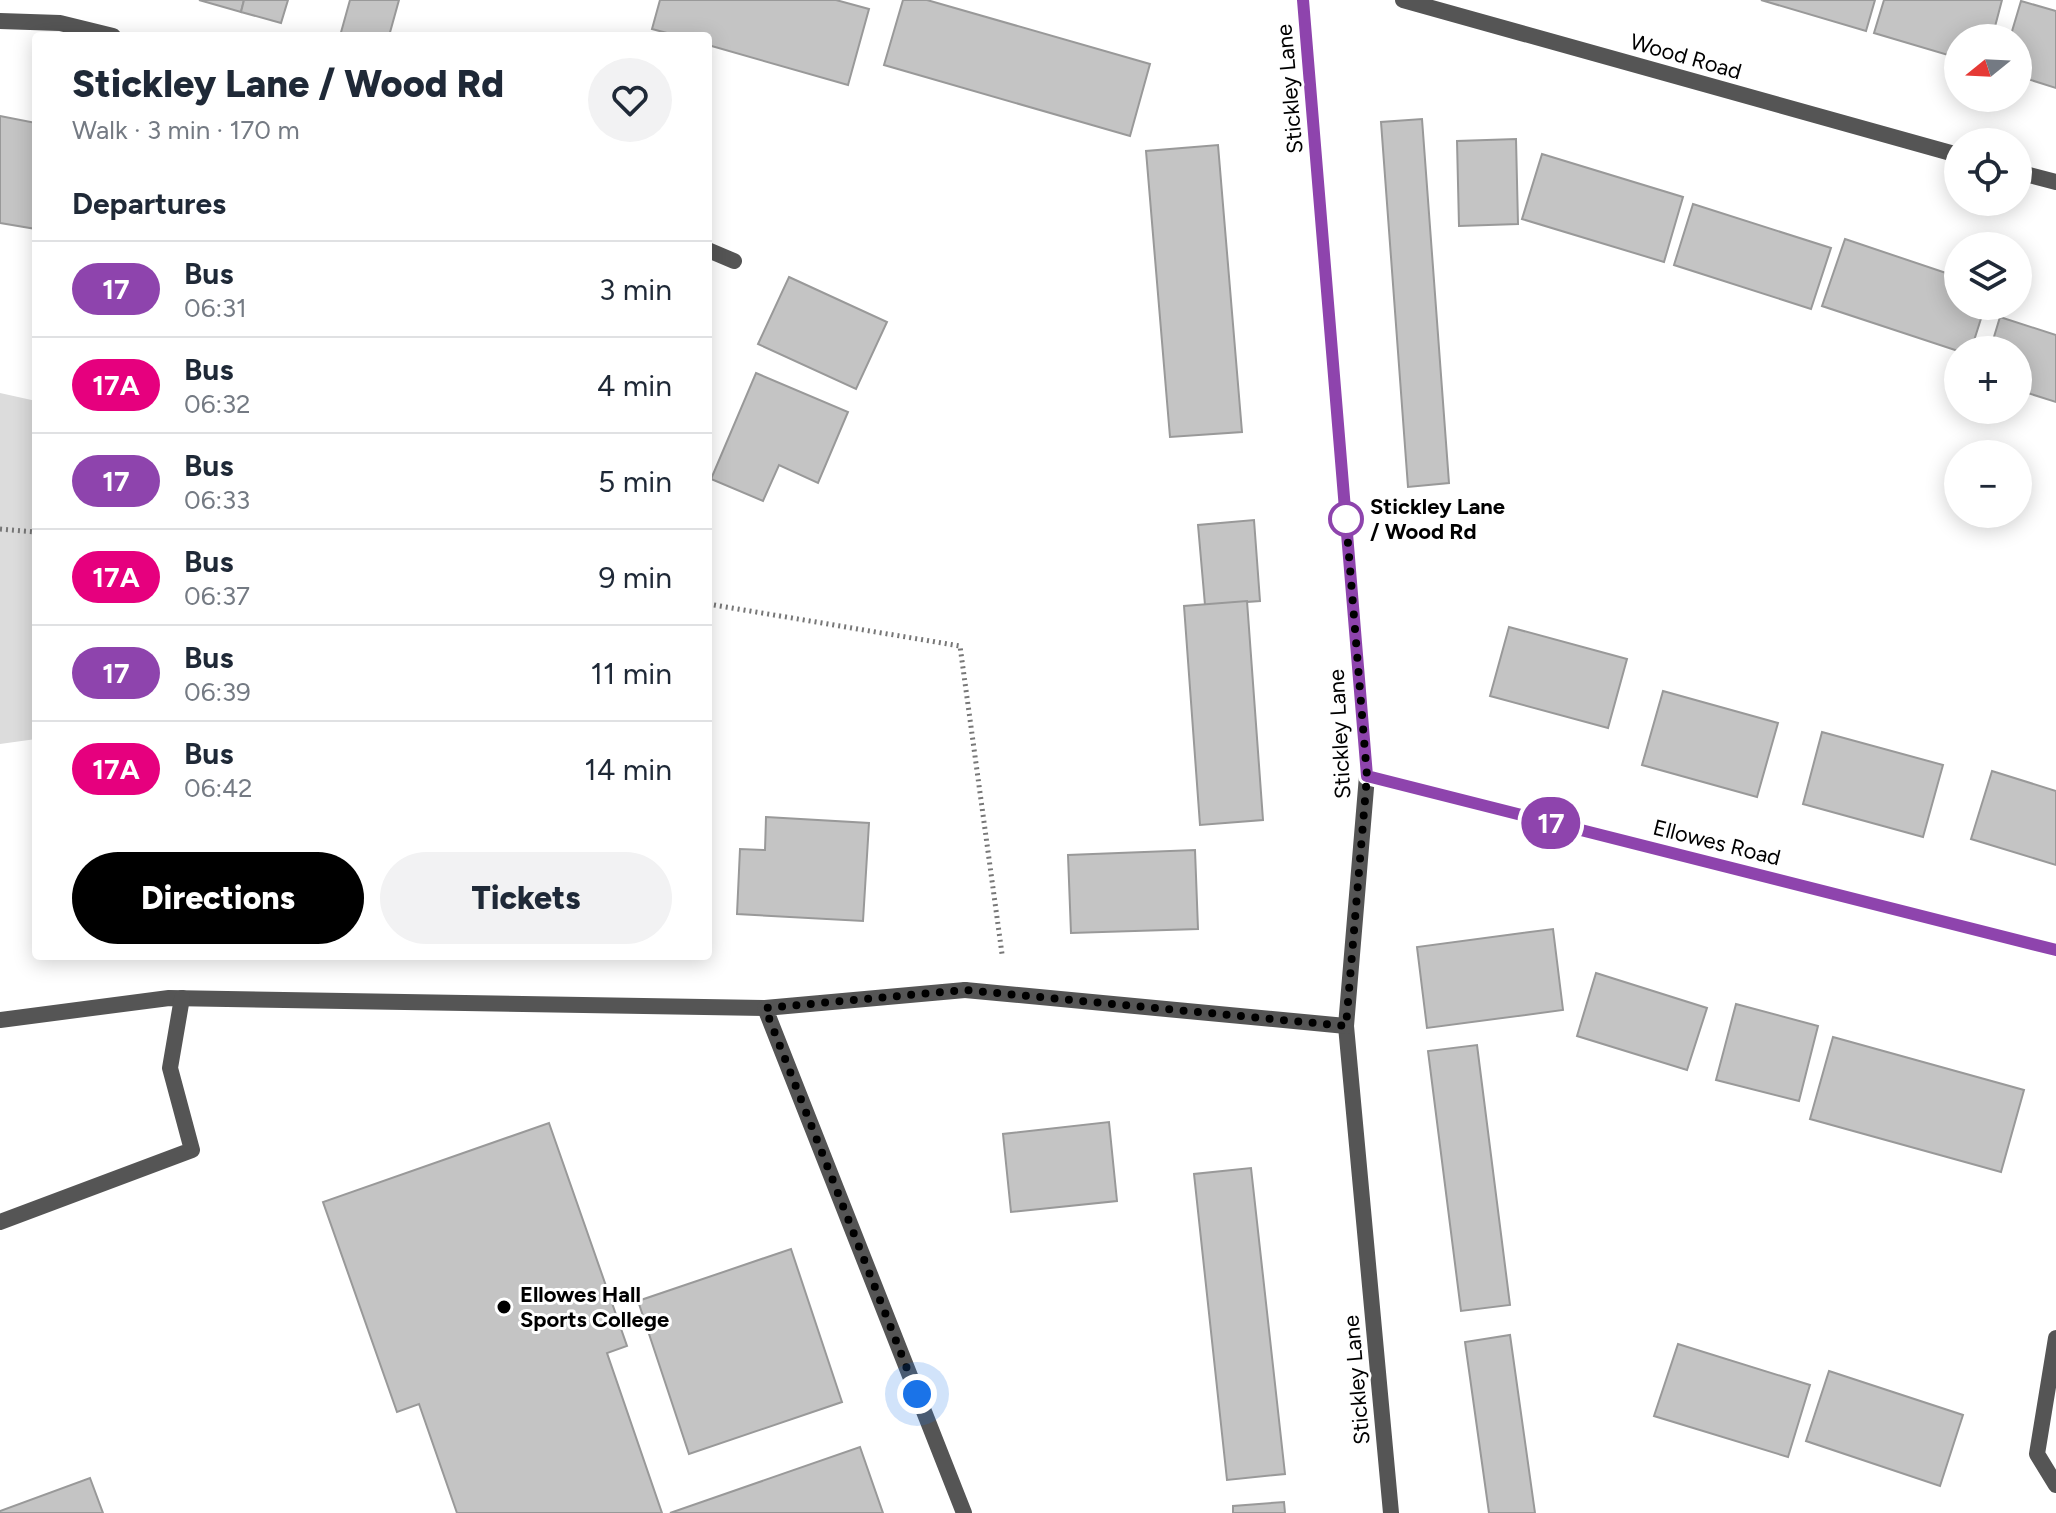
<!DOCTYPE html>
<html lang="en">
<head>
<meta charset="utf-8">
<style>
  :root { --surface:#fff; --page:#f2f2f3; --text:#1f2937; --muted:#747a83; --line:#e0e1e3; --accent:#000 }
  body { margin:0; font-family:Figtree,sans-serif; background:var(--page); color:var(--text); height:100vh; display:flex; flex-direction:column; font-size:30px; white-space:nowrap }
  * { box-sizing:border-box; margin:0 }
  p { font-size:26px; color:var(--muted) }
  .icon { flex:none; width:44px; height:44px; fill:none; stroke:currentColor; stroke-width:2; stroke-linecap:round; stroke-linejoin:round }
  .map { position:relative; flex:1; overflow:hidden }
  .panel { position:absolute; left:32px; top:32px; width:680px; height:928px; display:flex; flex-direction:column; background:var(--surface); border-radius:8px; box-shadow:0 4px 20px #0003 }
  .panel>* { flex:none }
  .badge { padding:0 16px; border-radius:26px; font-size:28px; line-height:52px }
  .needle { width:52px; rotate:252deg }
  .buttons { position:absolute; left:1944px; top:24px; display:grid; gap:16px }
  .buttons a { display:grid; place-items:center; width:88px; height:88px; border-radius:50%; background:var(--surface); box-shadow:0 4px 20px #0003; font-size:40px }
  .you { position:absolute; width:40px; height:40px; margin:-20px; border:6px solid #fff; border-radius:50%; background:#1a73e8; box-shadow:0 0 0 12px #1a73e833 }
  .map>.badge { position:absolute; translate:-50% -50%; box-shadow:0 0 0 4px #fff }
  h2 { padding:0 40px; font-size:30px; line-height:72px }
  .round { display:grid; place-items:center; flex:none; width:84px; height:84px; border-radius:42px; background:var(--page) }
  .summary { display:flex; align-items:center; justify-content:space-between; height:136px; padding:0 40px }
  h1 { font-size:38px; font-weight:800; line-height:60px }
  .button { display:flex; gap:16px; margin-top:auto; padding:16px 40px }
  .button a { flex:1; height:92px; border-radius:48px; background:var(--accent); color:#fff; font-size:32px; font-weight:800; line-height:92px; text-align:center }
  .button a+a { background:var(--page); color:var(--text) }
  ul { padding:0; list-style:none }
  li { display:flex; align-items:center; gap:24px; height:96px; padding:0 40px; border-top:2px solid var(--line) }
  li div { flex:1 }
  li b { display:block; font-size:30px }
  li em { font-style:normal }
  li .badge { min-width:88px; font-weight:700; text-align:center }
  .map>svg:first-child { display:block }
  .green { fill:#dcdcdc }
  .building { fill:#c4c4c4; stroke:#999; stroke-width:2 }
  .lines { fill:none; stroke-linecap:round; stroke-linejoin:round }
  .path { stroke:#777; stroke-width:5; stroke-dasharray:2 4; stroke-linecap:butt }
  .service { stroke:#555; stroke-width:16 }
  .minor { stroke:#555; stroke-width:16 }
  .line-casing { stroke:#fff; stroke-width:18 }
  .line { stroke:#8e44ad; stroke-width:12 }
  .walk { stroke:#000; stroke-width:8; stroke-dasharray:0 14.4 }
  .stop-dot { fill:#fff; stroke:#8e44ad; stroke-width:4 }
  .poi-dot { fill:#000; stroke:#fff; stroke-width:3 }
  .labels { text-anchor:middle; stroke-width:6; stroke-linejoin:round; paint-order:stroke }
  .street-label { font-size:22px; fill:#000; stroke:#fff }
  .stop-label { font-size:22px; font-weight:bold; fill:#000; stroke:#fff; text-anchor:start }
  .poi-label { font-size:22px; font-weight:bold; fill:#000; stroke:#fff; text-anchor:start }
</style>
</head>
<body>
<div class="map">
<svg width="2056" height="1513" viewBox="0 0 2056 1513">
  <rect width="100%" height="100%" fill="#fff"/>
  <polygon class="green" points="0,393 36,401 36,739 0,744"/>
  <g class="building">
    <polygon points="199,0 244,0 241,12"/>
    <polygon points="244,0 288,0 281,23 241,12"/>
    <polygon points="350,0 399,0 389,36 340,36"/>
    <polygon points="660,0 836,0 869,9 848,85 708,45 708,36 678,36 652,29"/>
    <polygon points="903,0 927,0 1150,64 1130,136 884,65"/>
    <polygon points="1761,0 1875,0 1866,31"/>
    <polygon points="1884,0 2002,0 1992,38 1958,38 1958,58 1874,33"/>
    <polygon points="2021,1 2056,11 2056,88 2018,76 2018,38 2010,38"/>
    <polygon points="0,116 36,123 36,229 0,223"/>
    <polygon points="1422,119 1449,483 1408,487 1381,122"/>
    <polygon points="1516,139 1518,224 1459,226 1457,141"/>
    <polygon points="1218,145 1242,432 1170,437 1146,151"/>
    <polygon points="1542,154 1683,197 1664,262 1522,219"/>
    <polygon points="1693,204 1831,248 1811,309 1674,265"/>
    <polygon points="1845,239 1958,277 1958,306 1985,306 1971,350 1958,351 1822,306"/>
    <polygon points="789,277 887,322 856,389 758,344"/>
    <polygon points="2000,317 2056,335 2056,402 2018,390 2018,350 1990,350"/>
    <polygon points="756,373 848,412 818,483 779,465 763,501 711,479"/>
    <polygon points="1254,520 1260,601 1205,605 1198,525"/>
    <polygon points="1247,601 1263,820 1200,825 1184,606"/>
    <polygon points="1509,627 1627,659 1608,728 1490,696"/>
    <polygon points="1663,691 1778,723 1757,797 1642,765"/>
    <polygon points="1822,732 1943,765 1923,837 1803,804"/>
    <polygon points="1992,771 2056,791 2056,865 1971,839"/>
    <polygon points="766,817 869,823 863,921 737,914 740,849 765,850"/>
    <polygon points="1195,850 1198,929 1071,933 1068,855"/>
    <polygon points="1553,929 1563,1010 1427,1028 1417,947"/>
    <polygon points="1596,973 1707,1008 1687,1070 1577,1036"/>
    <polygon points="1736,1004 1818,1026 1799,1101 1716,1080"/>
    <polygon points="1833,1037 2024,1090 2001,1172 1810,1119"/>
    <polygon points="1477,1045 1510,1305 1461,1311 1428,1051"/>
    <polygon points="1109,1122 1117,1201 1011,1212 1003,1134"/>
    <polygon points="549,1123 627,1346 607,1353 662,1513 457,1513 419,1404 397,1412 323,1202"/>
    <polygon points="1251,1168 1285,1474 1227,1480 1194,1174"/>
    <polygon points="791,1249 842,1402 689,1454 638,1301"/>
    <polygon points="1510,1335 1535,1513 1489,1513 1465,1342"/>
    <polygon points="1678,1344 1810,1385 1788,1457 1654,1416"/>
    <polygon points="1829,1371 1963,1415 1940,1486 1806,1441"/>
    <polygon points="860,1447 883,1513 670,1513"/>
    <polygon points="90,1478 103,1513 0,1513 0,1511"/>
    <polygon points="1284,1502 1285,1513 1233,1513 1233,1506"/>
  </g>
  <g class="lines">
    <g class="path">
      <polyline points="0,529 36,532"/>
      <polyline points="708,604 960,646 1002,954"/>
    </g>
    <g class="service">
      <polyline points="0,1020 169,998 765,1008"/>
      <polyline points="0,1222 192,1150 170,1068 182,998"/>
      <polyline points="964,1513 765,1008 965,990"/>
    </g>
    <g class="minor">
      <polyline points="1303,0 1367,776 1346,1026 1391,1513"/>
      <polyline points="1403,0 1958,155"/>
      <polyline points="0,21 60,23 113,36"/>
      <polyline points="2018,172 2056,182"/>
      <polyline points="708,250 734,261"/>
      <polyline points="1367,776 2056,950"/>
      <polyline points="965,990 1346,1026"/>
      <polyline points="2056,1338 2037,1454 2056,1485"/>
    </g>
  </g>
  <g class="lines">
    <defs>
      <polyline id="line" points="1303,0 1367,776 2056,950"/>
    </defs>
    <use href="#line" class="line-casing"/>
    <use href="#line" class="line"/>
    <polyline class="walk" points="917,1394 765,1008 965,990 1346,1026 1367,776 1346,519"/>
  </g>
  <circle class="stop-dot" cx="1346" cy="519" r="16"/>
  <circle class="poi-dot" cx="504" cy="1307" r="8"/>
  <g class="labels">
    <g class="street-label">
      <text transform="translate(1686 56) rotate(16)" y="8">Wood Road</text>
      <text transform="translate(1289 89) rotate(-95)" y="8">Stickley Lane</text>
      <text transform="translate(1339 734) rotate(-93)" y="8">Stickley Lane</text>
      <text transform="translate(1717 842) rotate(14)" y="8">Ellowes Road</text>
      <text transform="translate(1356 1380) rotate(-95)" y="8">Stickley Lane</text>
    </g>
    <g class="stop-label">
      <text x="1370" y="514">Stickley Lane<tspan x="1370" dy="25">/ Wood Rd</tspan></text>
    </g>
    <g class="poi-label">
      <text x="520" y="1302">Ellowes Hall<tspan x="520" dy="25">Sports College</tspan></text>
    </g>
  </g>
</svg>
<div class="buttons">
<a><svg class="needle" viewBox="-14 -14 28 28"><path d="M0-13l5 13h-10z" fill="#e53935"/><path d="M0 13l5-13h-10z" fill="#747a83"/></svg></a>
<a><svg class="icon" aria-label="locate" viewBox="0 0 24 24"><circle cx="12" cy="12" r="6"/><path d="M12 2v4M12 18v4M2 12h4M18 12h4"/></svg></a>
<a><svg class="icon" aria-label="layers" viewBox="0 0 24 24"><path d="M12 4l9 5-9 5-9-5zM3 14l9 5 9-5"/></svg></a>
<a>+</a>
<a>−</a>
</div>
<div class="you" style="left:917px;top:1394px"></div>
<b class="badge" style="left:1551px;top:823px;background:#8e44ad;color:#fff">17</b>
<section class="panel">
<div class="summary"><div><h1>Stickley Lane / Wood Rd</h1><p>Walk · 3 min · 170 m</p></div><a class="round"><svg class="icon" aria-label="heart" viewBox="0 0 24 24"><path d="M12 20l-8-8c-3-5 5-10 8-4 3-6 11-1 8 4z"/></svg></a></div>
<h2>Departures</h2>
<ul>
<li><span class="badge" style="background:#8e44ad;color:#fff">17</span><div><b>Bus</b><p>06:31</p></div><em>3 min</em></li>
<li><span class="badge" style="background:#e6007e;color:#fff">17A</span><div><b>Bus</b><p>06:32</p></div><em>4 min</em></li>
<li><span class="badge" style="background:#8e44ad;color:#fff">17</span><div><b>Bus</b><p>06:33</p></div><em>5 min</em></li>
<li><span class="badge" style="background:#e6007e;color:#fff">17A</span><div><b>Bus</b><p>06:37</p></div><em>9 min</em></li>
<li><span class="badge" style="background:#8e44ad;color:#fff">17</span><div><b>Bus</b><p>06:39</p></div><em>11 min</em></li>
<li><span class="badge" style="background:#e6007e;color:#fff">17A</span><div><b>Bus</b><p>06:42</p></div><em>14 min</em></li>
</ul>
<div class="button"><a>Directions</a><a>Tickets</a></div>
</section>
</div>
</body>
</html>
